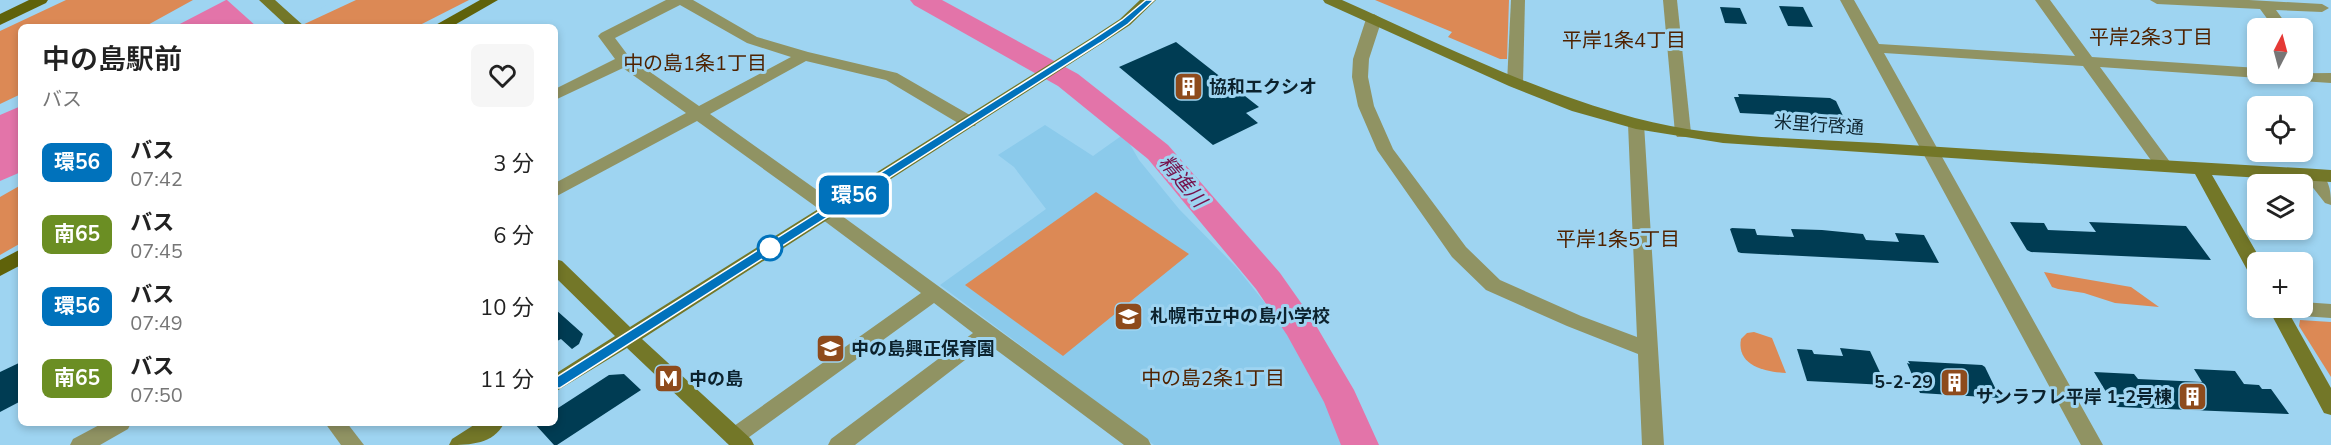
<!DOCTYPE html>
<html lang="ja">
<head>
<meta charset="utf-8">
<style>
  :root { --surface:#fff; --page:#f6f6f6; --text:#222; --muted:#767676 }
  body { margin:0; font-family:"Nunito Sans","Noto Sans JP",sans-serif; background:var(--page); color:var(--text); height:100vh; display:flex; flex-direction:column; font-size:22px; white-space:nowrap }
  * { box-sizing:border-box; margin:0 }
  p { font-size:20px; color:var(--muted) }
  .icon { flex:none; width:33px; height:33px; fill:none; stroke:currentColor; stroke-width:2; stroke-linecap:round; stroke-linejoin:round }
  .map { position:relative; flex:1; overflow:hidden }
  .panel { position:absolute; left:18px; top:24px; width:540px; height:402px; display:flex; flex-direction:column; background:var(--surface); border-radius:9px; box-shadow:0 3px 9px #0003 }
  .panel>* { flex:none }
  .badge { padding:0 12px; border-radius:9px; font-size:21px; line-height:39px }
  .needle { width:39px; rotate:6deg }
  .tools { position:absolute; left:2247px; top:18px; display:grid; gap:12px }
  .tools a { display:grid; place-items:center; width:66px; height:66px; border-radius:9px; background:var(--surface); box-shadow:0 3px 9px #0003; font-size:30px }
  .map>.badge { position:absolute; translate:-50% -50%; box-shadow:0 0 0 3px #fff }
  .round { display:grid; place-items:center; flex:none; width:63px; height:63px; border-radius:9px; background:var(--page) }
  .summary { display:flex; align-items:center; justify-content:space-between; height:102px; padding:0 24px }
  h1 { font-size:28px; font-weight:600; line-height:45px }
  ul { padding:0; list-style:none }
  li { display:flex; align-items:center; gap:18px; height:72px; padding:0 24px }
  li div { flex:1 }
  li b { display:block; font-size:22px }
  li em { font-style:normal }
  li .badge { min-width:66px; font-weight:700; text-align:center }
  .map>svg:first-child { display:block }
  .built { fill:#8bcaeb }
  .green { fill:#dc8955 }
  .water { fill:#e374a9 }
  .pier { fill:#9ed4f1 }
  .lines { fill:none; stroke-linecap:round; stroke-linejoin:round }
  .river { fill:#e374a9; fill-rule:evenodd }
  .building { fill:#003c53 }
  .street { fill:#909363; fill-rule:evenodd }
  .secondary { fill:#737728; fill-rule:evenodd }
  .primary { fill:#5f620a; fill-rule:evenodd }
  .line { fill:#0072bc; stroke:#fff; stroke-width:1.5 }
  .stop-dot { fill:#fff; stroke:#0072bc; stroke-width:3 }
  .labels { text-anchor:middle; stroke-width:6; stroke-linejoin:round; paint-order:stroke }
  .poi-label { font-size:18px; font-weight:bold; fill:#0c222d; stroke:#9ed4f1; text-anchor:start }
  .street-label { font-size:18px; fill:#0c222d; stroke:#9ed4f1 }
  .neighbourhood-label { font-size:20px; fill:#4f2200; stroke:#9ed4f1 }
  .water-label { font-size:20px; font-style:italic; fill:#76104a; stroke:#9ed4f1 }
</style>
</head>
<body>
<div class="map">
<svg width="2331" height="445" viewBox="0 0 2331 445">
  <rect width="100%" height="100%" fill="#9ed4f1"/>
  <polygon class="built" points="1045,125 1093,156 1124,134 1139,160 1179,209 1237,268 1301,348 1346,431 1349,445 1154,445 940,285 1046,209 1014,167 998,155"/>
  <g class="green">
    <polygon points="66,0 193,0 144,27 21,27 21,94 0,104 0,31"/>
    <polygon points="356,0 469,0 416,27 298,27"/>
    <polygon points="1375,0 1509,0 1507,59 1500,59 1448,37 1452,32"/>
    <polygon points="21,185 21,243 0,255 0,197"/>
    <polygon points="1096,192 1189,254 1063,356 965,285"/>
    <polygon points="2044,272 2131,287 2159,307 2115,303 2084,293 2058,289 2052,287"/>
    <polygon points="2300,320 2331,322 2331,377 2299,326"/>
    <path d="M1754 332 1772 338 1786 373C1766 372 1736 366 1741 339L1747 333Z"/>
  </g>
  <g class="water">
    <polygon points="226,0 333,0 281,27 174,27"/>
    <polygon points="21,106 21,172 0,181 0,115"/>
  </g>
  <polygon class="pier" points="227,0 336,0 287,27 257,27"/>
  <g class="lines">
    <polygon class="river" points="910,0 942,0 1078,74 1168,145 1280,273 1311,317 1354,390 1379,445 1341,445 1324,402 1287,335 1256,289 1148,159 1058,86 914,5"/>
  </g>
  <g class="building">
    <polygon points="1779,6 1803,7 1813,27 1788,26"/>
    <polygon points="1720,7 1740,8 1747,24 1725,23"/>
    <polygon points="1176,42 1259,107 1246,113 1258,123 1213,145 1119,67"/>
    <polygon points="1738,94 1830,98 1836,101 1844,118 1740,113 1734,97 1739,97"/>
    <polygon points="2010,222 2044,223 2048,230 2096,232 2089,222 2186,226 2211,260 2031,252 2027,250"/>
    <polygon points="1732,228 1755,229 1757,235 1794,237 1791,229 1822,230 1863,234 1866,240 1899,242 1895,233 1924,235 1939,263 1741,253 1738,252 1730,229"/>
    <polygon points="555,309 583,334 579,344 572,349 561,339 555,342"/>
    <polygon points="1840,348 1870,351 1886,385 1807,381 1797,349 1812,350 1814,354 1843,356"/>
    <polygon points="1908,361 1982,365 1985,367 2000,398 1920,393 1907,363 1910,364"/>
    <polygon points="21,362 21,401 0,412 0,372"/>
    <polygon points="2194,369 2235,371 2244,384 2259,385 2262,389 2271,389 2289,414 2118,407 2114,405 2094,372 2134,374 2138,379 2202,382"/>
    <polygon points="624,374 641,390 557,445 554,445 534,423 555,423 555,410 609,375"/>
  </g>
  <g class="lines">
    <g class="street">
      <path d="M666 0H693L757 37 808 52 897 73 975 118 977 122 975 126H963L886 80 806 61 710 114 838 205 841 209 838 213 1148 439 1151 445H1124L987 343 855 445H828L831 439 973 333 934 303 741 443 736 445 727 443 723 437 727 431 921 293 819 217 816 213 819 209 697 121 555 197V183L686 113 623 68 555 100V89L615 59 598 36 601 33ZM680 5 747 43 791 57 699 106 630 58 615 38Z"/>
      <polygon points="1511,0 1525,0 1523,83 1515,88 1507,83"/>
      <polygon points="1663,0 1677,0 1691,133 1689,137 1677,137 1675,133"/>
      <polygon points="1840,0 1854,0 1879,44 2075,56 2035,0 2050,0 2092,57 2258,68 2258,74 2331,73 2331,83 2100,67 2173,166 2170,170 2158,170 2083,66 1884,53 2103,445 2081,445"/>
      <polygon points="2150,0 2249,0 2322,4 2329,8 2322,12 2276,10 2289,28 2274,28 2260,9 2157,4"/>
      <polygon points="1374,14 1382,19 1369,59 1368,77 1374,106 1393,149 1466,247 1500,280 1581,316 1637,337 1628,124 1630,120 1642,120 1644,124 1664,445 1642,445 1638,354 1567,326 1486,290 1452,257 1377,150 1358,106 1352,77 1353,59 1366,19"/>
      <path d="M2312 169C2329 174 2331 190 2331 205L2325 203 2303 175 2306 171Z"/>
      <polygon points="2302,302 2331,304 2331,318 2287,315 2280,313 2277,308 2302,308"/>
      <polygon points="103,423 131,423 128,429 100,445 70,445 73,439"/>
      <polygon points="325,423 347,423 364,445 341,445"/>
    </g>
    <g class="secondary">
      <polygon points="259,0 275,0 305,27 288,27"/>
      <polygon points="1140,0 1156,0 1130,25 1101,44 642,339 751,439 754,445 729,445 627,348 555,392 555,374 615,336 555,277 555,259 562,261 630,327 1091,38 1120,19"/>
      <path d="M1323 0H1342C1438 43 1533 91 1635 118 1713 139 1798 138 1878 143 2029 153 2180 161 2331 170V182L2212 175 2262 262H2258V279L2251 277 2195 174 1723 143 1636 129 1572 111 1509 86 1325 3Z"/>
      <polygon points="2268,308 2286,308 2331,388 2331,415 2324,413"/>
      <path d="M477 423H504C494 444 470 445 449 445L452 439Z"/>
    </g>
    <g class="primary">
      <polygon points="29,0 48,0 46,3 0,25 0,14"/>
      <polygon points="480,0 498,0 451,27 432,27"/>
      <polygon points="21,249 21,265 0,276 0,260"/>
    </g>
  </g>
  <polygon class="line" points="1146,0 1154,0 1128,24 1100,43 560,388 550,388 548,384 550,381 1093,39 1122,20"/>
  <defs>
    <symbol id="building-square" viewBox="-11 -11 22 22"><rect x="-9" y="-9" width="18" height="18" rx="4" fill="#8e4b1c" stroke="#9ed4f1"/><path d="M-4-6H4V6H1V3H-1V6H-4ZM-2.5-4.3h1.7v1.8h-1.7ZM.8-4.3h1.7v1.8H.8ZM-2.5-1h1.7V.8h-1.7ZM.8-1h1.7V.8H.8Z" fill="#fff"/></symbol>
    <symbol id="school-square" viewBox="-11 -11 22 22"><rect x="-9" y="-9" width="18" height="18" rx="4" fill="#8e4b1c" stroke="#9ed4f1"/><path d="M0-5L7-2L0 1L-7-2ZM-4 1L0 2.5L4 1V4Q0 6-4 4Z" fill="#fff"/></symbol>
    <symbol id="metro-square" viewBox="-11 -11 22 22"><rect x="-9" y="-9" width="18" height="18" rx="4" fill="#8e4b1c" stroke="#9ed4f1"/><path d="M-5.5 5V-5H-3L0 0L3-5H5.5V5H3V-.5L0 4L-3-.5V5Z" fill="#fff"/></symbol>
  </defs>
  <g fill-rule="evenodd">
    <use href="#building-square" x="1172" y="70" width="33" height="33"/>
    <use href="#school-square" x="1112" y="300" width="33" height="33"/>
    <use href="#school-square" x="814" y="332" width="33" height="33"/>
    <use href="#metro-square" x="652" y="362" width="33" height="33"/>
    <use href="#building-square" x="1938" y="366" width="33" height="33"/>
    <use href="#building-square" x="2176" y="380" width="33" height="33"/>
  </g>
  <circle class="stop-dot" cx="770" cy="248" r="12"/>
  <g class="labels">
    <g class="poi-label">
      <text x="1209" y="93">協和エクシオ</text>
      <text x="1150" y="322">札幌市立中の島小学校</text>
      <text x="851" y="355">中の島興正保育園</text>
      <text x="689" y="385">中の島</text>
      <text x="1933" y="388" text-anchor="end">5-2-29</text>
      <text x="2172" y="403" text-anchor="end">サンラフレ平岸 1-2号棟</text>
    </g>
    <g class="street-label">
      <text transform="translate(1819 125) rotate(4)" y="6">米里行啓通</text>
    </g>
    <g class="neighbourhood-label">
      <text x="2151" y="44">平岸2条3丁目</text>
      <text x="1624" y="47">平岸1条4丁目</text>
      <text x="695" y="70">中の島1条1丁目</text>
      <text x="1618" y="246">平岸1条5丁目</text>
      <text x="1213" y="385">中の島2条1丁目</text>
    </g>
    <g class="water-label">
      <text transform="translate(1183 181) rotate(50)" y="7">精進川</text>
    </g>
  </g>
</svg>
<div class="tools">
<a><svg class="needle" viewBox="-14 -14 28 28"><path d="M0-13l5 13h-10z" fill="#e53935"/><path d="M0 13l5-13h-10z" fill="#767676"/></svg></a>
<a><svg class="icon" aria-label="locate" viewBox="0 0 24 24"><circle cx="12" cy="12" r="6"/><path d="M12 2v4M12 18v4M2 12h4M18 12h4"/></svg></a>
<a><svg class="icon" aria-label="layers" viewBox="0 0 24 24"><path d="M12 4l9 5-9 5-9-5zM3 14l9 5 9-5"/></svg></a>
<a>+</a>
</div>
<b class="badge" style="left:854px;top:195px;background:#0072bc;color:#fff">環56</b>
<section class="panel">
<div class="summary"><div><h1>中の島駅前</h1><p>バス</p></div><a class="round"><svg class="icon" aria-label="heart" viewBox="0 0 24 24"><path d="M12 20l-8-8c-3-5 5-10 8-4 3-6 11-1 8 4z"/></svg></a></div>
<ul>
<li><span class="badge" style="background:#0072bc;color:#fff">環56</span><div><b>バス</b><p>07:42</p></div><em>3 分</em></li>
<li><span class="badge" style="background:#6b8e23;color:#fff">南65</span><div><b>バス</b><p>07:45</p></div><em>6 分</em></li>
<li><span class="badge" style="background:#0072bc;color:#fff">環56</span><div><b>バス</b><p>07:49</p></div><em>10 分</em></li>
<li><span class="badge" style="background:#6b8e23;color:#fff">南65</span><div><b>バス</b><p>07:50</p></div><em>11 分</em></li>
</ul>
</section>
</div>
</body>
</html>
